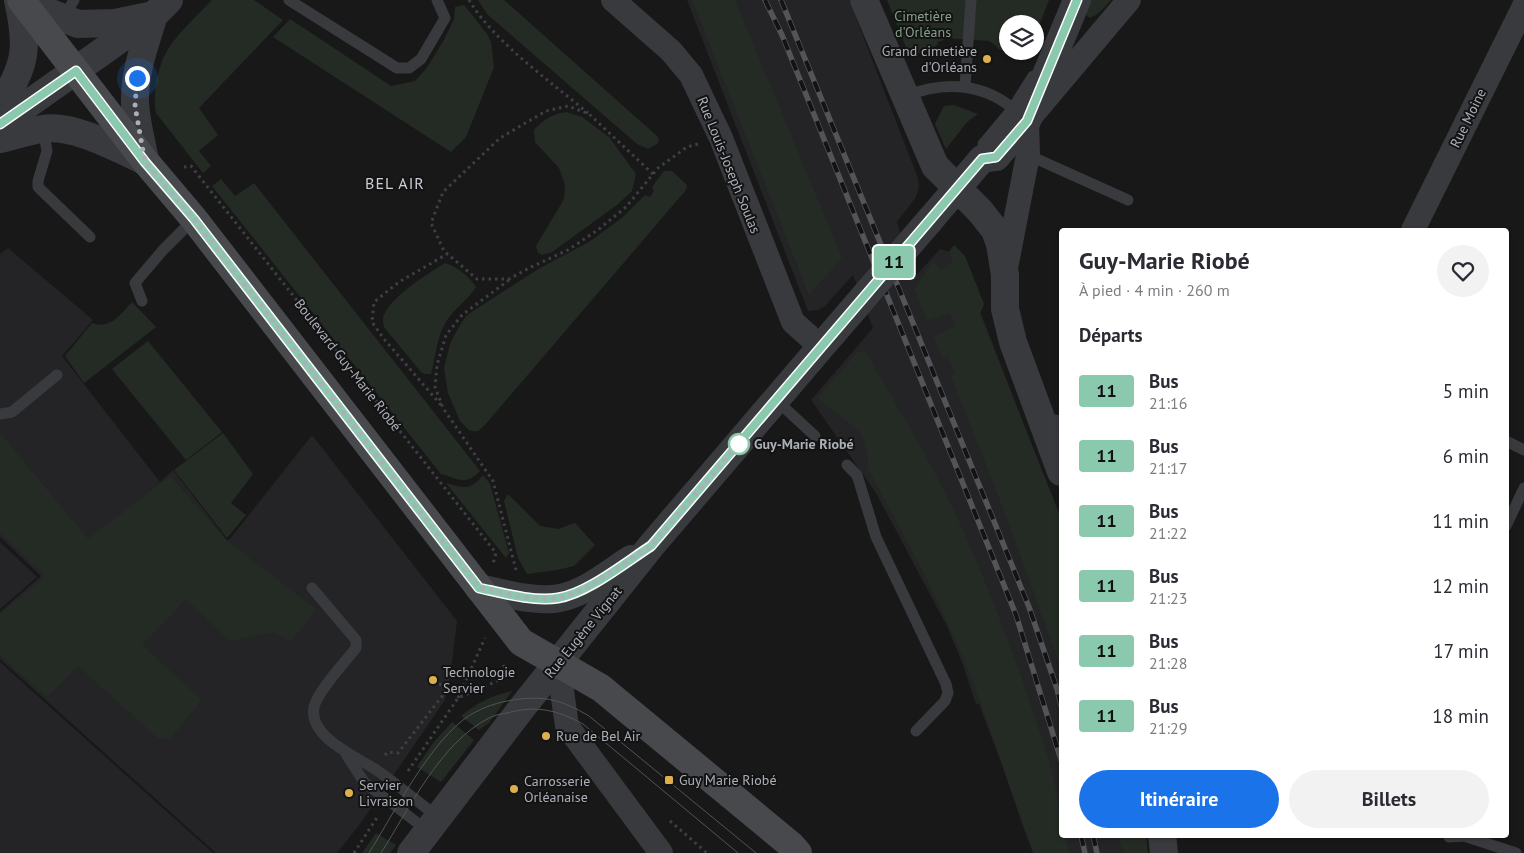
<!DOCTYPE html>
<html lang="fr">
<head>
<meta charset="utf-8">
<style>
  :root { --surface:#fff; --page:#f2f2f3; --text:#2b2b33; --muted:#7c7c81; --accent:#1a73e8 }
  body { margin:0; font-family:"PT Sans",sans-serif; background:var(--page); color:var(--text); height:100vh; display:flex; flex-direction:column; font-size:19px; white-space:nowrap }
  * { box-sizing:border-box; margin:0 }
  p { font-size:16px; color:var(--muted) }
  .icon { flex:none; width:28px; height:28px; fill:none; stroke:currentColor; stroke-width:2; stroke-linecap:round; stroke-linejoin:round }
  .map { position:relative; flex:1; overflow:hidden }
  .details { position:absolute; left:1059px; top:228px; width:450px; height:610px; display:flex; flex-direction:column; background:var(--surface); border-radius:5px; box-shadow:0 1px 4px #0004 }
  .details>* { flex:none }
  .badge { padding:0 10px; border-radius:4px; font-size:18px; line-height:32px }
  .controls { position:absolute; left:999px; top:15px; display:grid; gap:10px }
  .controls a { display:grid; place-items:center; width:45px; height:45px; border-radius:50%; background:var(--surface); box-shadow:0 1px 4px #0004; font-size:25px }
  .you { position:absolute; width:25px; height:25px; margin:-12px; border:4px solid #fff; border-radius:50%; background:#1a73e8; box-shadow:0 0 0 8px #1a73e833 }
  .map>.badge { position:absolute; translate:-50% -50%; box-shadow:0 0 0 2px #fff }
  h2 { padding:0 20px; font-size:19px; line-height:45px }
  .round { display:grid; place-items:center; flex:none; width:52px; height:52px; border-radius:26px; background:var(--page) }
  .headline { display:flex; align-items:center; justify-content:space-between; height:85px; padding:0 20px }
  h1 { font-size:24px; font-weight:600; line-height:38px }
  .action { display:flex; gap:10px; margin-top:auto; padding:10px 20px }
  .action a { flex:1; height:58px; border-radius:30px; background:var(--accent); color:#fff; font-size:20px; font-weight:600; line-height:58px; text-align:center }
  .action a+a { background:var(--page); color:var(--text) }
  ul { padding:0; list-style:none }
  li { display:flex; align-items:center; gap:15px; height:65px; padding:0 20px }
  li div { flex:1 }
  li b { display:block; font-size:19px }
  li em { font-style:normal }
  li .badge { min-width:55px; font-weight:700; text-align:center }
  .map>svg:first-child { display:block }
  .built { fill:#242426 }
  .green { fill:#242b25 }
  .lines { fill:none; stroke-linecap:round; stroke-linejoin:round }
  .path { stroke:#3f4045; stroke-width:3; stroke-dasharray:2.5 4; stroke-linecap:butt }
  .service { stroke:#393a3e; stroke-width:11 }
  .minor { stroke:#393a3e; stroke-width:24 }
  .tertiary { stroke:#393a3e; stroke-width:28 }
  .secondary { stroke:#47494d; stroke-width:28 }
  .tram { stroke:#525458; stroke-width:1 }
  .rail-casing { stroke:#525458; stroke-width:5.5 }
  .rail { stroke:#131314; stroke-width:4; stroke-dasharray:11; stroke-linecap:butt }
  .tertiary-bridge { stroke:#393a3e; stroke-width:28 }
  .line-casing { stroke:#fff; stroke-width:11 }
  .line { stroke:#8ac9ae; stroke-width:8 }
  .walk { stroke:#abafb7; stroke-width:5; stroke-dasharray:0 9 }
  .poi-dot { fill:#dcb14d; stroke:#131314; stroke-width:2 }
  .stop-dot { fill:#fff; stroke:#8ac9ae; stroke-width:2.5 }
  .labels { text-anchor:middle; stroke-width:4; stroke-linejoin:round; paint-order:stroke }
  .park-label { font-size:14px; fill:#85a087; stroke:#131314 }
  .poi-label { font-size:14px; fill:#abafb7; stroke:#131314; text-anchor:start }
  .street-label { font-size:14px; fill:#abafb7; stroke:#131314 }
  .stop-label { font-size:14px; font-weight:bold; fill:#abafb7; stroke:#131314; text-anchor:start }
  .quarter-label { font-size:16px; letter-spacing:1px; fill:#ccced4; stroke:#131314 }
</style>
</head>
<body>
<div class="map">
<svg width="1524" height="853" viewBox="0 0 1524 853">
  <rect width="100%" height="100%" fill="#181819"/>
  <g class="built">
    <polygon points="687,0 849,0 918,178 919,187 916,197 897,222 914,278 940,249 958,254 1061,521 1061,835 1144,835 1146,853 1033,853 1026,829 979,704 976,704 963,665 947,626 876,493 811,400 873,328 853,275 825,306 818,310 808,311"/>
    <polygon points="8,248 93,320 62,356 160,482 173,470 227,540 230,539 312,435 457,621 450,679 445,700 360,824 337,853 216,853 0,659 0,612 41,576 0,537 0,254"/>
    <polygon points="0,542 37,577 0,609"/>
    <polygon points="0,662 71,726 213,853 0,853"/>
  </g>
  <g class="green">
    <path d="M212 0H254L283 20 199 108 218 135 199 151 211 166 203 173 156 113C152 94 158 63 170 46 181 30 199 14 212 0Z"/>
    <polygon points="478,0 504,0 657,136 659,139 657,144 648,149 637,144 487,14"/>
    <polygon points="692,0 735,0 842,258 809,295"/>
    <polygon points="887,0 1049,0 1035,36 1035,24 1008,24 1008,51 1029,51 1026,59 998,49 996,46 989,41 946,38 942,41 939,41 937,43 938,45 910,57"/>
    <polygon points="1091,0 1111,0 1099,13 1090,18 1086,15"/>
    <polygon points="464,5 487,34 491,42 494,67 466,137 451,152 273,37 290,19 391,86 415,81 426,69 444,40 454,19 455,7"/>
    <polygon points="954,105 978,114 967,122 946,149 935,124 944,106"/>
    <path d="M566 112 582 117 609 137 636 174 632 191 617 205 552 252 542 255 538 253 536 246 564 199 565 185 559 168 535 142 534 130C543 120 552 114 566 112Z"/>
    <polygon points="664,171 672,171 687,185 686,190 484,426 478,431 470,431 460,421 448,393 444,368 450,344 460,325 467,315 540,268 589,242 623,217 645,195 650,197 654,191 652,187"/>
    <path d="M221 179 235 196 254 183 480 471C466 486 458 479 441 474L212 186Z"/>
    <polygon points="954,245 965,256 984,304 980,314 1061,518 1061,669 1008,521 951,376 955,374 948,356 942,359 934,336 956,326 950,313 927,320 914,289 933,261 941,271 953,262 949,252"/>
    <path d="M445 263C456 266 470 277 476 287 469 299 455 308 447 320 436 338 436 355 431 374H425L421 372 384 327C383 324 383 321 383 319 386 299 429 273 445 263Z"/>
    <path d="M132 302 156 327 84 383 65 356 92 323C110 330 121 314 132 302Z"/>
    <polygon points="148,341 222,432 186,460 112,369"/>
    <path d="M865 351C900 412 938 472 966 537 990 591 1011 647 1030 703 1044 744 1061 791 1061 835H1065L1069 853H1033C1009 789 990 723 964 660 937 594 902 532 868 469V457L862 434 818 398 857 352Z"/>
    <polygon points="223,433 253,474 231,503 246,515 227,538 174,470"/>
    <polygon points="1,434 88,539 170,476 227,541 316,609 291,642 274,632 230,641 186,599 142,645 202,700 170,739 158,738 78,666 47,697 0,656 0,614 45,576 0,533 0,435"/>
    <path d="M483 475 490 484 509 553 506 558 446 483C463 488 471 491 483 475Z"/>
    <polygon points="508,494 540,526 558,529 575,523 595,545 574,566 557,570 527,574 518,558 504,501"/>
    <path d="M512 691 489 723 479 730 461 716C476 703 493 695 512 691Z"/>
    <polygon points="452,722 474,740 441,782 417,767 433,743"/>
    <polygon points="376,833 396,845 390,853 362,853"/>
    <polygon points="1118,835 1146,835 1148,853 1124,853"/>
  </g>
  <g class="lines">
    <g class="path">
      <path d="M469 0C493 41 551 82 588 113"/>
      <polyline points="184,167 191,166 496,553 493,564"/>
      <polyline points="653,174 589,114 568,106 546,111 500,138 443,192 431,223 444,251 477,279 509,279 529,268 568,250 599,229 626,207 658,168 687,147 698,144"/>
      <polyline points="509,280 462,315 446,335 437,365 435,387 443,408 493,481 516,570"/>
      <polyline points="441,405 384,339 372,322 374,302 399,282 447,254"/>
      <polyline points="439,684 462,691"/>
      <polyline points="458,698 485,638"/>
      <polyline points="385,755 388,752 398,753 443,695 445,686"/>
      <polyline points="408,771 458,698 504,678 504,661"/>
      <polyline points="670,821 707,853"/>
      <polyline points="354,853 378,816"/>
    </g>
    <g class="service">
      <polyline points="289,0 397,68 409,68 421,59 445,18 437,0"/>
      <polyline points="63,19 74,0"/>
      <polyline points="965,86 971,0"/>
      <path d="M906 96C945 80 986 83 1018 113"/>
      <polyline points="43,128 47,151 38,181 38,187 90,237"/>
      <polyline points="1028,155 1128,200"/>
      <polyline points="982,159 983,144 1013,108 1033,76"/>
      <polyline points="142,301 135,283 163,250 194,219"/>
      <polyline points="776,400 815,436"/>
      <polyline points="0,414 12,412 57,375"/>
      <polyline points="1043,418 1061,421"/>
      <polyline points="1506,441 1524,450"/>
      <polyline points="847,465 857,475 876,537 946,684 948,693 945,701 916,731"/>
      <polyline points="1506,526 1524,488"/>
      <path d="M312 588 356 640V648C346 661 317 692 314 707 308 738 358 757 378 771 398 785 418 802 438 817"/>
      <polyline points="346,754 364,782 428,831"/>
      <polyline points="1449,837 1464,836 1516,853"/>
    </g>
    <g class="minor">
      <polyline points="613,0 671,51 691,75 721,138 793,322 821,347"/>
      <polyline points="1413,230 1524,6"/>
      <polyline points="1006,268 1028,155 1027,121 1129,0"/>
      <polyline points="558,663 567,726 661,853"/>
    </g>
    <g class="tertiary">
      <path d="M28 0 51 13 78 24 115 23 154 15C145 44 134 73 135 103 136 122 142 143 145 161"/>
      <polyline points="864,0 935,166 980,211 995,230 1000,244 1005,275 1005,309 1013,342 1061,472"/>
      <path d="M0 107C26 63 29 50 18 0"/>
      <polyline points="0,124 154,15 169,0"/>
      <path d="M0 139C14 136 28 131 42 129 74 124 116 148 145 161"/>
      <polyline points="930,220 982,159 996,157 1027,121 1077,0"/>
      <path d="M479 588C503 593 536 603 560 598 586 593 609 573 631 559"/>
      <polyline points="1162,835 1164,853"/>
      <polyline points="411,853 521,709 651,546 832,334"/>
    </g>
    <polyline class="secondary" points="21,0 145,161 194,219 521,642 601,688 791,845 798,853"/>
    <g class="tram">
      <path d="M369 853C394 813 431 740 470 715 484 707 498 702 513 700 544 695 562 700 589 716L756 853"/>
      <path d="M381 853C409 809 441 742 489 718 494 715 501 714 507 713 537 705 557 710 583 724L738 853"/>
    </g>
    <defs>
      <g id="rail">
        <polyline points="765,0 782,35 1016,615 1061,760"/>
        <polyline points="781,0 1029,607 1057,689 1061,705"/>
        <polyline points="1081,835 1085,853"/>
        <polyline points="1093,835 1097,853"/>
      </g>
    </defs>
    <use href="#rail" class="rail-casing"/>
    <use href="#rail" class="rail"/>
    <polyline class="tertiary-bridge" points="832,334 930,220"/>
  </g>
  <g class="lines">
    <defs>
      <path id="line" d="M0 124 76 71 145 162 194 219 479 588C502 593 534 602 558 598 588 593 626 562 651 546L982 159 996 157 1027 121 1077 0"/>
    </defs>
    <use href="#line" class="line-casing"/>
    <use href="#line" class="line"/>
    <polyline class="walk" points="137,78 135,106 145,162 194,219 479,588 524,597 551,599 564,597 586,588 651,546 740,442 739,444"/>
  </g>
  <g class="poi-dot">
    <circle cx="987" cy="59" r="5"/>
    <circle cx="433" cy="680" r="5"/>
    <circle cx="546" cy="736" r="5"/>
    <rect x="664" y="775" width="10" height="10" rx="2.5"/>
    <circle cx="514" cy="789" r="5"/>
    <circle cx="349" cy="793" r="5"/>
  </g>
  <circle class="stop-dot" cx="739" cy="444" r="10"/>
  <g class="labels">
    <g class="park-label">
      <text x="923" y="21">Cimetière<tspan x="923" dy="16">d'Orléans</tspan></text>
    </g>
    <g class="poi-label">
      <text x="977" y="56" text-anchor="end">Grand cimetière<tspan x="977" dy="16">d'Orléans</tspan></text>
      <text x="443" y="677">Technologie<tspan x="443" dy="16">Servier</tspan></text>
      <text x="556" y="741">Rue de Bel Air</text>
      <text x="679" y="785">Guy Marie Riobé</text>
      <text x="524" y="786">Carrosserie<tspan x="524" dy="16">Orléanaise</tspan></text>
      <text x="359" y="790">Servier<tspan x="359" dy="16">Livraison</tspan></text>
    </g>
    <g class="street-label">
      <text transform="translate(1468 118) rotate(-64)" y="5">Rue Moine</text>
      <text transform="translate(729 165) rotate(68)" y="5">Rue Louis-Joseph Soulas</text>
      <text transform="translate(348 365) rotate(52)" y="5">Boulevard Guy-Marie Riobé</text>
      <text transform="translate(583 632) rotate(-51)" y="5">Rue Eugène Vignat</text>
    </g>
    <g class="stop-label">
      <text x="754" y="449">Guy-Marie Riobé</text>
    </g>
    <g class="quarter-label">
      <text x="395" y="189">BEL AIR</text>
    </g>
  </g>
</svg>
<div class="controls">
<a><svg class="icon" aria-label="layers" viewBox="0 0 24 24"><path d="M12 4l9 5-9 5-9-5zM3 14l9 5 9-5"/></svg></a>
</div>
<div class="you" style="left:137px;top:78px"></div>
<b class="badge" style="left:894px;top:262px;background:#8ac9ae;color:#111">11</b>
<section class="details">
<div class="headline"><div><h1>Guy-Marie Riobé</h1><p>À pied · 4 min · 260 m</p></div><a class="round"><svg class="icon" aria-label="heart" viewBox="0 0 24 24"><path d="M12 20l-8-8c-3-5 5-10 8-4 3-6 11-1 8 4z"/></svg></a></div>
<h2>Départs</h2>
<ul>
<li><span class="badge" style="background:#8ac9ae;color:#111">11</span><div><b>Bus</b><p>21:16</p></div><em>5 min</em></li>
<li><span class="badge" style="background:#8ac9ae;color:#111">11</span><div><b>Bus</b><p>21:17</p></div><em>6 min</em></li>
<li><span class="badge" style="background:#8ac9ae;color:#111">11</span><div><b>Bus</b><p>21:22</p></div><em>11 min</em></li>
<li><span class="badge" style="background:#8ac9ae;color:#111">11</span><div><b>Bus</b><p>21:23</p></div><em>12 min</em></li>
<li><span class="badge" style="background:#8ac9ae;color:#111">11</span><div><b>Bus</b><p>21:28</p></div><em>17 min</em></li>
<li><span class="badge" style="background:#8ac9ae;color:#111">11</span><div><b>Bus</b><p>21:29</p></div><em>18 min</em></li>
</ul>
<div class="action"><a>Itinéraire</a><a>Billets</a></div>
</section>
</div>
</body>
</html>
